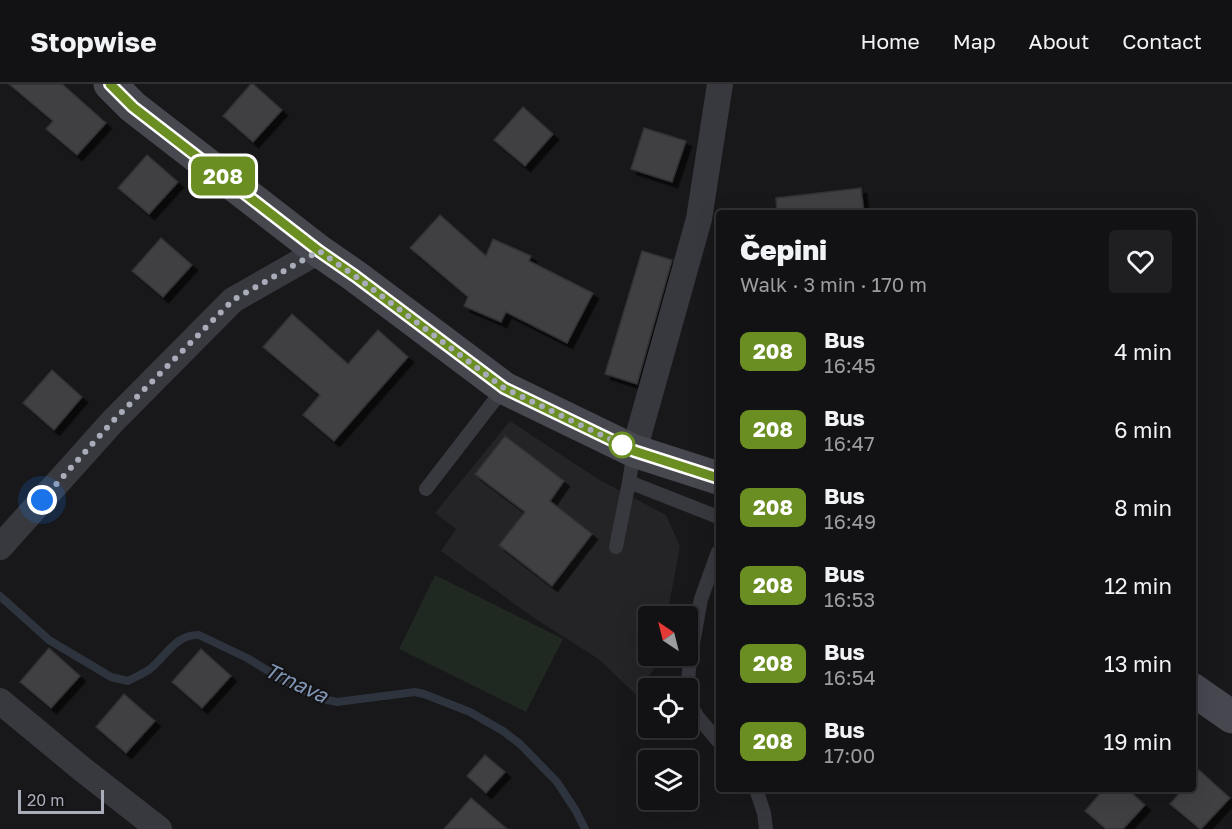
<!DOCTYPE html>
<html lang="en">
<head>
<meta charset="utf-8">
<style>
  :root { --surface:#121113; --page:#1f1f21; --text:#f1f3f6; --muted:#9c9da0; --line:#313133 }
  body { margin:0; font-family:"Golos Text",sans-serif; background:var(--page); color:var(--text); height:100vh; display:flex; flex-direction:column; font-size:22px; white-space:nowrap }
  * { box-sizing:border-box; margin:0 }
  p { font-size:20px; color:var(--muted) }
  .icon { flex:none; width:33px; height:33px; fill:none; stroke:currentColor; stroke-width:2; stroke-linecap:round; stroke-linejoin:round }
  .map { position:relative; flex:1; overflow:hidden }
  .side { position:absolute; left:716px; top:126px; width:480px; height:582px; display:flex; flex-direction:column; background:var(--surface); border-radius:6px; box-shadow:0 6px 24px #0002,0 0 0 2px var(--line) }
  .side>* { flex:none }
  .badge { padding:0 12px; border-radius:9px; font-size:21px; line-height:39px }
  .needle { width:39px; rotate:325deg }
  .tools { position:absolute; left:638px; top:522px; display:grid; gap:12px }
  .tools a { display:grid; place-items:center; width:60px; height:60px; border-radius:6px; background:var(--surface); box-shadow:0 6px 24px #0002,0 0 0 2px var(--line); font-size:30px }
  .scale { position:absolute; left:18px; bottom:15px; width:86px; box-sizing:border-box; padding-left:6px; border:3px solid #a9acb9; border-top:0; font-size:16px; line-height:21px; white-space:nowrap; color:#a9acb9; -webkit-text-stroke:4px #131214; paint-order:stroke }
  .you { position:absolute; width:30px; height:30px; margin:-15px; border:4px solid #fff; border-radius:50%; background:#1a73e8; box-shadow:0 0 0 9px #1a73e833 }
  .map>.badge { position:absolute; translate:-50% -50%; box-shadow:0 0 0 3px #fff }
  .round { display:grid; place-items:center; flex:none; width:63px; height:63px; border-radius:6px; background:var(--page) }
  .head { display:flex; align-items:center; justify-content:space-between; height:102px; padding:0 24px }
  h1 { font-size:28px; font-weight:800; line-height:45px }
  ul { padding:0; list-style:none }
  li { display:flex; align-items:center; gap:18px; height:78px; padding:0 24px }
  li div { flex:1 }
  li b { display:block; font-size:22px }
  li em { font-style:normal }
  li .badge { min-width:66px; font-weight:700; text-align:center }
  header { display:flex; align-items:center; gap:36px; box-sizing:border-box; height:84px; padding:0 30px; background:var(--surface); border-bottom:2px solid var(--line) }
  header strong { font-size:28px }
  nav { display:flex; gap:33px; margin-inline-start:auto; font-size:21px }
  .map>svg:first-child { display:block }
  .built { fill:#242326 }
  .green { fill:#1f2821 }
  .lines { fill:none; stroke-linecap:round; stroke-linejoin:round }
  .stream { stroke:#2d343e; stroke-width:8 }
  .building { fill:#3f3f43; stroke:#323135; stroke-width:1.5; filter:url(#shadow) }
  .service { stroke:#38393f; stroke-width:14 }
  .minor { stroke:#38393f; stroke-width:26 }
  .secondary { stroke:#46474f; stroke-width:33 }
  .line-casing { stroke:#fff; stroke-width:14 }
  .line { stroke:#6b8e23; stroke-width:9 }
  .walk { stroke:#a9acb9; stroke-width:6; stroke-dasharray:0 10.8 }
  .stop-dot { fill:#fff; stroke:#6b8e23; stroke-width:3 }
  .labels { text-anchor:middle; stroke-width:4.5; stroke-linejoin:round; paint-order:stroke }
  .water-label { font-size:21px; font-style:italic; fill:#8096b5; stroke:#131214 }
</style>
</head>
<body>
<header>
<strong>Stopwise</strong>
<nav><a>Home</a><a>Map</a><a>About</a><a>Contact</a></nav>
</header>
<div class="map">
<svg width="1232" height="745" viewBox="0 0 1232 745">
  <defs>
    <filter id="shadow"><feDropShadow dx="5.5" dy="5.5" stdDeviation="0" flood-color="#0009"/></filter>
  </defs>
  <rect width="100%" height="100%" fill="#181719"/>
  <polygon class="built" points="510,337 598,395 666,431 680,462 667,532 648,532 648,572 659,572 658,580 635,610 600,576 537,536 441,467 456,445 435,429"/>
  <polygon class="green" points="435,491 563,555 526,628 399,565"/>
  <g class="lines">
    <path class="stream" d="M0 512 49 556 111 593 128 597C135 593 143 590 150 585 166 572 176 550 199 551L247 574 295 603 323 615 337 618 415 608 424 610 470 628 503 647 520 660 557 698 576 727 585 745"/>
  </g>
  <g class="building">
    <polygon points="9,0 62,0 106,39 77,71 46,45 53,37"/>
    <polygon points="251,0 253,0 282,26 253,58 223,32"/>
    <polygon points="523,23 553,50 525,82 494,56"/>
    <polygon points="644,44 686,57 672,98 631,85"/>
    <polygon points="147,71 178,98 149,130 118,104"/>
    <polygon points="861,104 864,129 777,129 776,114"/>
    <polygon points="440,131 486,172 493,155 531,172 529,177 593,209 567,259 506,228 501,238 464,222 468,213 410,164"/>
    <polygon points="161,154 192,181 163,213 132,187"/>
    <polygon points="642,167 672,176 637,300 605,290"/>
    <polygon points="292,230 348,280 378,246 408,273 334,357 303,331 320,311 263,263"/>
    <polygon points="52,286 82,313 54,346 23,319"/>
    <polygon points="505,352 564,397 550,417 592,450 552,502 499,461 525,428 475,390"/>
    <polygon points="49,564 80,592 51,624 20,598"/>
    <polygon points="201,565 231,592 202,624 172,598"/>
    <polygon points="124,610 155,637 126,669 96,643"/>
    <polygon points="485,671 505,688 486,709 467,692"/>
    <polygon points="1199,686 1230,714 1201,745 1200,745 1170,720 1183,705 1192,705 1192,694"/>
    <polygon points="1104,705 1127,705 1145,721 1123,745 1106,745 1085,727"/>
    <polygon points="471,714 507,745 444,745"/>
  </g>
  <g class="lines">
    <g class="service">
      <polyline points="634,367 629,398 718,433"/>
      <polyline points="426,405 504,304"/>
      <polyline points="616,463 629,398"/>
      <polyline points="687,607 690,576 701,515 718,468"/>
      <polyline points="687,613 697,632 718,657"/>
      <polyline points="756,705 764,729 766,745"/>
    </g>
    <g class="minor">
      <polyline points="634,367 699,135 720,0"/>
      <polyline points="0,463 113,337 233,216 319,167"/>
      <polyline points="0,617 82,685 159,745"/>
    </g>
    <g class="secondary">
      <polyline points="110,0 133,23 319,167 355,192 504,304 634,367 718,394"/>
      <polyline points="1192,605 1232,633"/>
    </g>
  </g>
  <g class="lines">
    <defs>
      <polyline id="line" points="110,0 133,23 319,167 355,192 504,304 634,367 718,394"/>
    </defs>
    <use href="#line" class="line-casing"/>
    <use href="#line" class="line"/>
    <polyline class="walk" points="42,416 113,337 233,216 319,167 355,192 504,304 622,361"/>
  </g>
  <circle class="stop-dot" cx="622" cy="361" r="12"/>
  <g class="labels">
    <g class="water-label">
      <text transform="translate(296 599) rotate(25)" y="7">Trnava</text>
    </g>
  </g>
</svg>
<div class="tools">
<a><svg class="needle" viewBox="-14 -14 28 28"><path d="M0-13l5 13h-10z" fill="#e53935"/><path d="M0 13l5-13h-10z" fill="#9c9da0"/></svg></a>
<a><svg class="icon" aria-label="locate" viewBox="0 0 24 24"><circle cx="12" cy="12" r="6"/><path d="M12 2v4M12 18v4M2 12h4M18 12h4"/></svg></a>
<a><svg class="icon" aria-label="layers" viewBox="0 0 24 24"><path d="M12 4l9 5-9 5-9-5zM3 14l9 5 9-5"/></svg></a>
</div>
<div class="scale">20 m</div>
<div class="you" style="left:42px;top:416px"></div>
<b class="badge" style="left:223px;top:92px;background:#6b8e23;color:#fff">208</b>
<section class="side">
<div class="head"><div><h1>Čepini</h1><p>Walk · 3 min · 170 m</p></div><a class="round"><svg class="icon" aria-label="heart" viewBox="0 0 24 24"><path d="M12 20l-8-8c-3-5 5-10 8-4 3-6 11-1 8 4z"/></svg></a></div>
<ul>
<li><span class="badge" style="background:#6b8e23;color:#fff">208</span><div><b>Bus</b><p>16:45</p></div><em>4 min</em></li>
<li><span class="badge" style="background:#6b8e23;color:#fff">208</span><div><b>Bus</b><p>16:47</p></div><em>6 min</em></li>
<li><span class="badge" style="background:#6b8e23;color:#fff">208</span><div><b>Bus</b><p>16:49</p></div><em>8 min</em></li>
<li><span class="badge" style="background:#6b8e23;color:#fff">208</span><div><b>Bus</b><p>16:53</p></div><em>12 min</em></li>
<li><span class="badge" style="background:#6b8e23;color:#fff">208</span><div><b>Bus</b><p>16:54</p></div><em>13 min</em></li>
<li><span class="badge" style="background:#6b8e23;color:#fff">208</span><div><b>Bus</b><p>17:00</p></div><em>19 min</em></li>
</ul>
</section>
</div>
</body>
</html>
